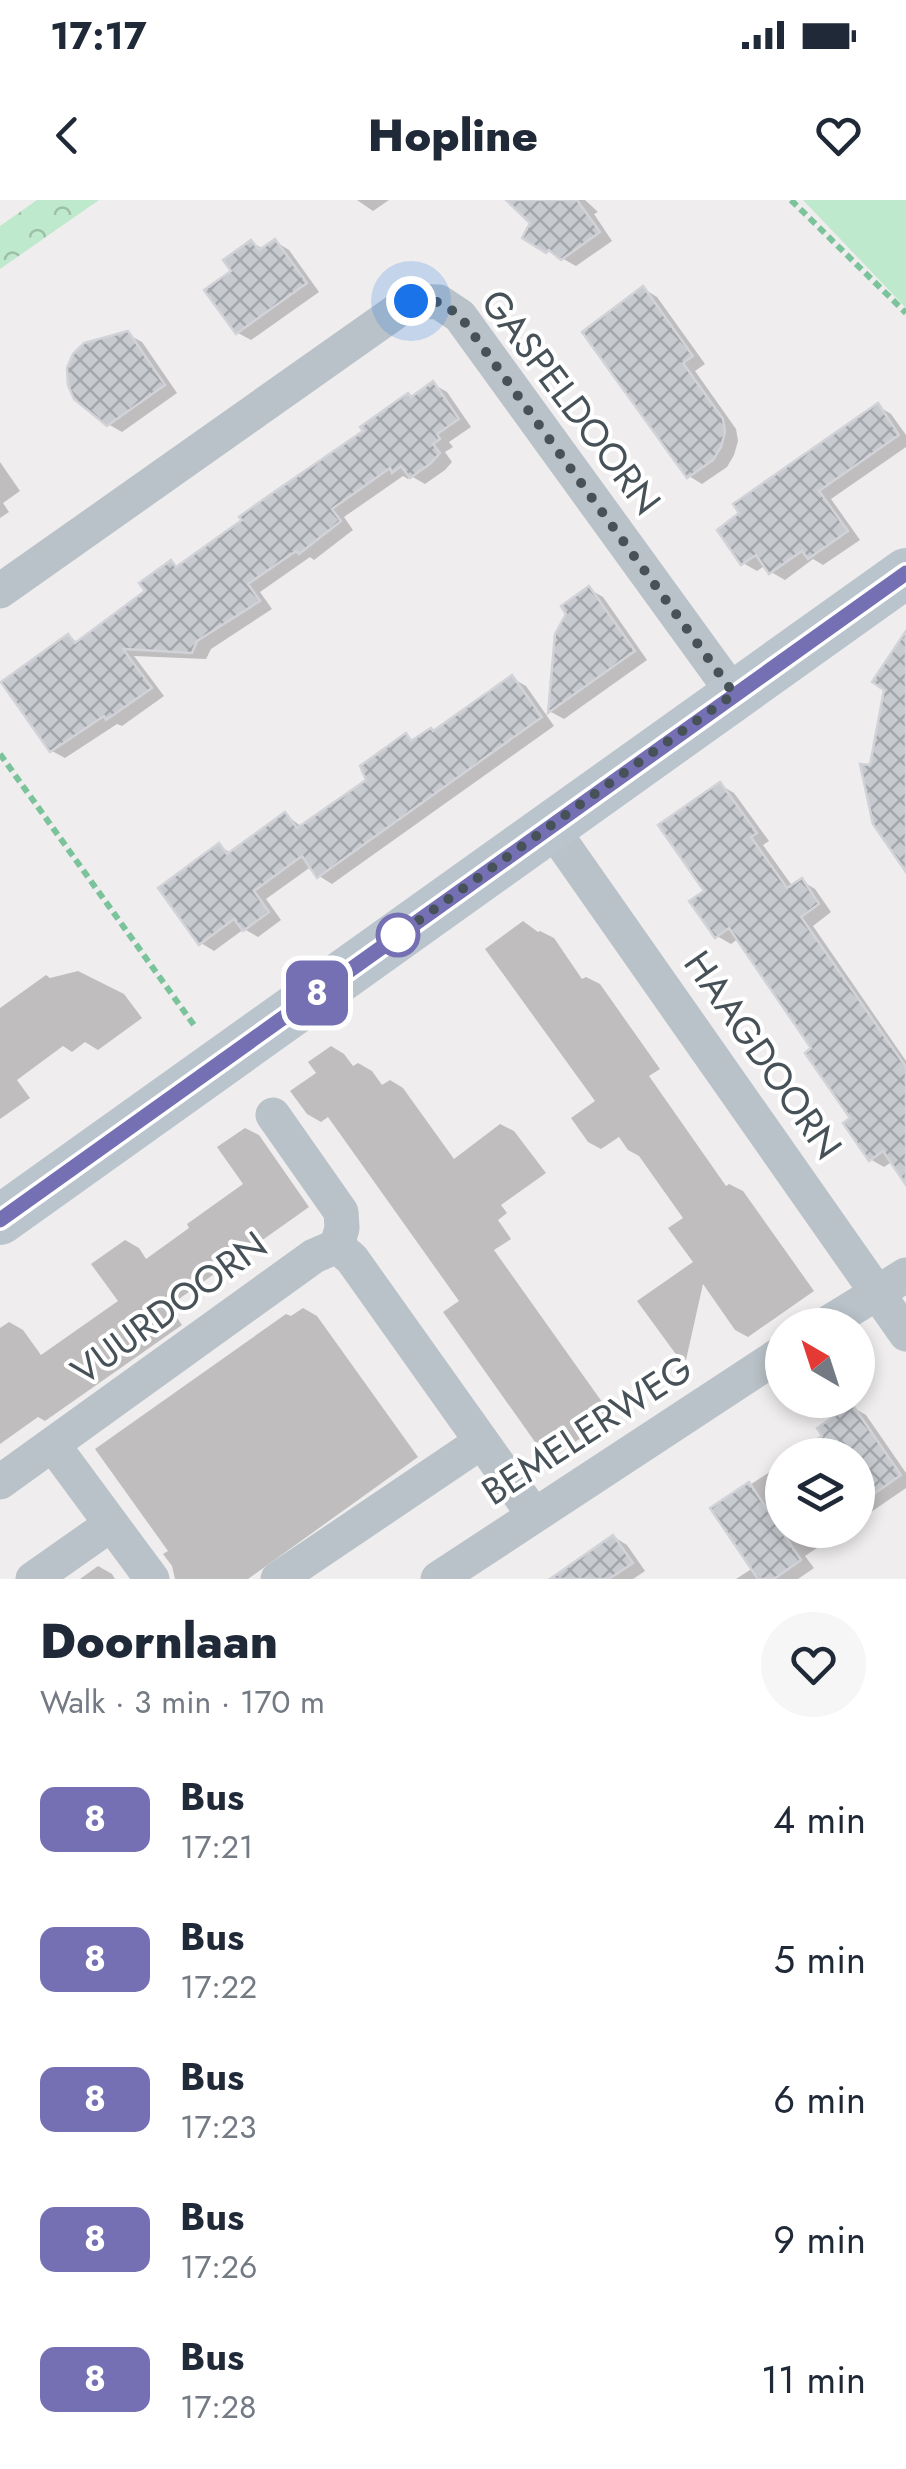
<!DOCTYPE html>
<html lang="en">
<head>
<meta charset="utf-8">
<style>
  :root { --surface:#fff; --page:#f6f6f7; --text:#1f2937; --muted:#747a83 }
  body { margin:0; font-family:Jost,sans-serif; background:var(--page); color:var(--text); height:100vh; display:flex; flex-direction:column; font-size:38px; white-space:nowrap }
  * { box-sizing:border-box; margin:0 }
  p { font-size:32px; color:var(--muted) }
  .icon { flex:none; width:55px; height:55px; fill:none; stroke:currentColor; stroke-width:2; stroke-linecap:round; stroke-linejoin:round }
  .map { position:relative; height:1379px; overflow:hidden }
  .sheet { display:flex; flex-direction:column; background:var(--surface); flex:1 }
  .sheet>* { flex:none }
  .badge { padding:0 20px; border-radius:15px; font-size:35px; line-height:65px }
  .needle { width:65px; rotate:321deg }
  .buttons { position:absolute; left:765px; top:1108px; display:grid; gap:20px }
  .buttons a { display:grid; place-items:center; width:110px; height:110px; border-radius:50%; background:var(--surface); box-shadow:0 5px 15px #0003; font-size:50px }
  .you { position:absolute; width:50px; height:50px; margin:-25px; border:8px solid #fff; border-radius:50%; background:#1a73e8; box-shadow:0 0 0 15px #1a73e833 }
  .map>.badge { position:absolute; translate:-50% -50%; box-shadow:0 0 0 5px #fff }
  .round { display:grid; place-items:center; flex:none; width:105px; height:105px; border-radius:52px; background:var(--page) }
  .summary { display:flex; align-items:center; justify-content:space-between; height:170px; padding:0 40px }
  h1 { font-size:48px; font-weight:800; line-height:75px }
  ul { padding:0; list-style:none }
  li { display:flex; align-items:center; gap:30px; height:140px; padding:0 40px }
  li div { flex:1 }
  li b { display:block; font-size:38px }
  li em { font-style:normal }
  li .badge { min-width:110px; font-weight:700; text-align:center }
  .status { display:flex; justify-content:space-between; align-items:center; height:70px; padding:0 50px; background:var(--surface); direction:ltr }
  .status svg { height:28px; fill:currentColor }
  header { display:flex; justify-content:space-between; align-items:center; height:130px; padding:0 40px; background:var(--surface); font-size:45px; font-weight:800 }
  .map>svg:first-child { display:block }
  .green { fill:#bfe9cc }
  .forest { fill:url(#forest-crowns) }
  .shadow { fill:#0003 }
  .building { fill:url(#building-cross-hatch); stroke:#d1d3d8; stroke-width:2.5 }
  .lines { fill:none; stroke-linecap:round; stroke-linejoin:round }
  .path { stroke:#7bc39b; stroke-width:6; stroke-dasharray:8 5; stroke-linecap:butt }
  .street { stroke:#b9c2c8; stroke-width:35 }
  .secondary { stroke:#bac4cd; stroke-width:50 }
  .line-casing { stroke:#fff; stroke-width:22 }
  .line { stroke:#7570b3; stroke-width:15 }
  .walk { stroke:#475158; stroke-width:10; stroke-dasharray:0 18 }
  .stop-dot { fill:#fff; stroke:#7570b3; stroke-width:5 }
  .labels { text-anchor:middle; stroke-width:8; stroke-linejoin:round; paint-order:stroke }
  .street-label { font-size:38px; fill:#475158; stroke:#fff }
</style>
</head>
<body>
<div class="status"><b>17:17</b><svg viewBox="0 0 49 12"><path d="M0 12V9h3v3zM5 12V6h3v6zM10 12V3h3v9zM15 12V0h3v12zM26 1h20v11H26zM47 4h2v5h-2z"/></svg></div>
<header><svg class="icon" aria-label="back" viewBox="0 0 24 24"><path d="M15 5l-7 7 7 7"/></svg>Hopline<svg class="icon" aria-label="heart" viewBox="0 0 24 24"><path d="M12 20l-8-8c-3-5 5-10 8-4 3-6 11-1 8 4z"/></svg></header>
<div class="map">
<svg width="906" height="1379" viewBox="0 0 906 1379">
  <defs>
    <pattern id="forest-crowns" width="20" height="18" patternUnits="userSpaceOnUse" patternTransform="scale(2.5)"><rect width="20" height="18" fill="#bfe9cc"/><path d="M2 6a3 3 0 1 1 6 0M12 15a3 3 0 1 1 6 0" fill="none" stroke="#9dbfa8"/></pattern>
    <pattern id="building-cross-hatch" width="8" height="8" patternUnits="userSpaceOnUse" patternTransform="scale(2.5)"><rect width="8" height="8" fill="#c7cacf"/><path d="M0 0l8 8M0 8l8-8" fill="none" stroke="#a3a6ab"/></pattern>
  </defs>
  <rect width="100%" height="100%" fill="#efeded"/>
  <polygon class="green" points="803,0 906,0 906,108"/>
  <polygon class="forest" points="37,0 99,0 0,69 0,26"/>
  <g class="shadow">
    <polygon points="357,0 389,0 373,11"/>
    <polygon points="510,0 585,0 598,12 594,14 612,41 576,66 526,38 533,22"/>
    <polygon points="252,42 264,50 276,42 289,50 319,92 251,140 238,133 234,71"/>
    <polygon points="644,89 657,97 705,164 695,171 736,229 738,241 734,255 727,267 702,284 689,276"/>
    <polygon points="127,134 142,142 177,193 122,232 108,224"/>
    <polygon points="433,184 447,192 471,227 449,242 453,247 445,252 452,262 445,270 425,284 411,276 408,279 403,276 344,317 353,330 314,360 310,357 260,392 272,409 211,449 206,459 134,456 164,496 122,526 117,524 65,558 52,551 69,437 79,443 149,392 172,363 179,367"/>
    <polygon points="878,206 891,214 906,235 906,247 831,299 860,340 823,365 813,359 785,380 771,372 766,365 757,371 743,363"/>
    <polygon points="0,262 20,291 3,303 9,312 0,318"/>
    <polygon points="589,389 603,397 647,460 564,519 551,512 557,441"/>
    <polygon points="512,478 526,486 554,526 332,684 319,676 312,666 266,699 281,720 258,737 244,729 214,751 201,743 220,646 232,654 286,615 302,627 369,581 406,536 415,541 435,533"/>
    <polygon points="720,585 734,593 769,641 763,645 793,687 802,681 815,689 831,712 813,726 906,861 906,980 893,961 884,967 870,959 853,919 815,849 739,738 731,744 717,736 707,691"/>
    <polygon points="523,721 538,732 540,731 554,738 582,779 586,777 600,784 660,869 649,876 726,986 729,984 743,991 814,1091 748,1137 735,1130 703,1084 686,1160 675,1153 637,1101 693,1062 668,1028 683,1018 639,956 628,950 619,937 601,949 588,942 571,918 595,901 485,749"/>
    <polygon points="78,771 124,794 142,818 98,850 85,842 72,852 63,846 17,880 30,898 0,919 0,808 46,775 50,778"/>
    <polygon points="331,846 344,854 353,866 358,863 372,871 382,885 390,880 403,888 454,959 500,924 514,931 546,973 501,1005 507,1013 498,1020 511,1039 494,1050 612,1216 554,1257 540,1249 443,1112 459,1101 328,917 321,922 307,914 290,891 316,873 308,862"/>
    <polygon points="245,928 259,935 309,1007 169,1106 182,1125 45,1221 38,1217 0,1244 0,1128 9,1122 23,1130 41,1155 118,1101 91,1064 125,1040 139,1048 146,1059 189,1028 187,1024 243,984 217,947"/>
    <polygon points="303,1108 317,1116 418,1257 248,1379 175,1379 172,1366 163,1354 168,1351 95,1249 286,1114 291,1116"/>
    <polygon points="852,1207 866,1215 906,1273 906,1288 858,1321 858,1255 797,1255 826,1236"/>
    <polygon points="782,1264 782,1330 844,1330 805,1356 814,1368 798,1379 736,1379 753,1368 713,1309"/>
    <polygon points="614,1337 627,1345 645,1371 633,1379 554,1379"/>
    <polygon points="98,1366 112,1374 115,1379 80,1379"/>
  </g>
  <g class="building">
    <polygon points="506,0 577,0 600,32 561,60 549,50 546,53 522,38 530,23"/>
    <polygon points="275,39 307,83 236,134 204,90 231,71 223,60 251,40 259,50"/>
    <polygon points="643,86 693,156 683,163 723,219 725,232 721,247 713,260 687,278 582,132"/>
    <polygon points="128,131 165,185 107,226 74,199 68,185 67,168 73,154 84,143"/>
    <polygon points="433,181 459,219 437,234 440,239 433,244 440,253 431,263 410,278 401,266 392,273 390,268 332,309 341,321 299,354 296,351 248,384 260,401 197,441 192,453 123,449 152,488 106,520 104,516 50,552 1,482 68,434 75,443 145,391 139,383 171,360 176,367 242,320 239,317 261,301 363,231 360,227 408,193 411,197"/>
    <polygon points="878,203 899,235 819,291 848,331 808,359 802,351 769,374 756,355 741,365 717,330 739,313 733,304"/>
    <polygon points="589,386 635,451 548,513 555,434 566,414 561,406"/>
    <polygon points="906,431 906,672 873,624 860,564 870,565 884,490 872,482"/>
    <polygon points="512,475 542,517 317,678 302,656 254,691 269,712 243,731 234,719 199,745 158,688 219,643 227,654 285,612 297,628 366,580 360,566 406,533 411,541 431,528 433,531"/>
    <polygon points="720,582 757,633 751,637 787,688 802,678 819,704 801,717 906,867 906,985 883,951 869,961 843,923 850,918 805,853 811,848 761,775 729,728 715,738 689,701 704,691 658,625"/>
    <polygon points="852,1204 901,1275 858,1305 858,1255 793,1255 822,1236 817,1228"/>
    <polygon points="749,1282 801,1360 774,1379 758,1379 710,1308"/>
    <polygon points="613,1335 633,1363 609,1379 550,1379"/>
  </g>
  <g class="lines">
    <g class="path">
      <polyline points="791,0 906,113"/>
      <polyline points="0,554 196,828"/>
    </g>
    <g class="street">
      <polyline points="0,391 411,101 439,102 460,116 734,494"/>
      <polyline points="550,626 906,1134"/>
      <polyline points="273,915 341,1012 342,1028 337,1046"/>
      <polyline points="825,1125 906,1075"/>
      <polyline points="53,1245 152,1379"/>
      <polyline points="0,1282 314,1056 337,1046 352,1059 534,1315"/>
      <polyline points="33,1379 110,1325"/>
      <polyline points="278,1379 481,1242"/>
      <polyline points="438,1379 782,1153"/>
    </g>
    <polyline class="secondary" points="0,1020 906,373"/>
  </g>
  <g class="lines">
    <defs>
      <polyline id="line" points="0,1020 906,373"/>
    </defs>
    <use href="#line" class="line-casing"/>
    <use href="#line" class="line"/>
    <polyline class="walk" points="398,735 394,738 734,494 460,116 440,102 411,101"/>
  </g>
  <circle class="stop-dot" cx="398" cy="735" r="20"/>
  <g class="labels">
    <g class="street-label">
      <text transform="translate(571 202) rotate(53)" y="13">GASPELDOORN</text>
      <text transform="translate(763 855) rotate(55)" y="13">HAAGDOORN</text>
      <text transform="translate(169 1108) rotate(-36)" y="13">VUURDOORN</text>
      <text transform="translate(587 1230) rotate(-33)" y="13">BEMELERWEG</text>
    </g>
  </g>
</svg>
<div class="buttons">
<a><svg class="needle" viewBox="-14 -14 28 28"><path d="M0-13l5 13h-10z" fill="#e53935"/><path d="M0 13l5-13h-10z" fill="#747a83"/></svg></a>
<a><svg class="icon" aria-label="layers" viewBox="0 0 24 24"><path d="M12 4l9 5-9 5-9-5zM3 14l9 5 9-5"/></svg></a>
</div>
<div class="you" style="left:411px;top:101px"></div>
<b class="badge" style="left:317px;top:793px;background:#7570b3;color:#fff">8</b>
</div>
<section class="sheet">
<div class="summary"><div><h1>Doornlaan</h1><p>Walk · 3 min · 170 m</p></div><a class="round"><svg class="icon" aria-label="heart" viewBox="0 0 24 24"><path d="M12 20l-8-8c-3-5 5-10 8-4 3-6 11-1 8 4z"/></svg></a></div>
<ul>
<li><span class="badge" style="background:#7570b3;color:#fff">8</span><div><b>Bus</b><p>17:21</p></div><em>4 min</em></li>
<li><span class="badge" style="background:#7570b3;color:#fff">8</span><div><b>Bus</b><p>17:22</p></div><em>5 min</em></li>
<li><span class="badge" style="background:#7570b3;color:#fff">8</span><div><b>Bus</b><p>17:23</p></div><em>6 min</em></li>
<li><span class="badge" style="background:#7570b3;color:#fff">8</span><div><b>Bus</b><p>17:26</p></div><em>9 min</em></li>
<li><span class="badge" style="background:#7570b3;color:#fff">8</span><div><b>Bus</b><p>17:28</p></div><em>11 min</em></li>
</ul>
</section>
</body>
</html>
